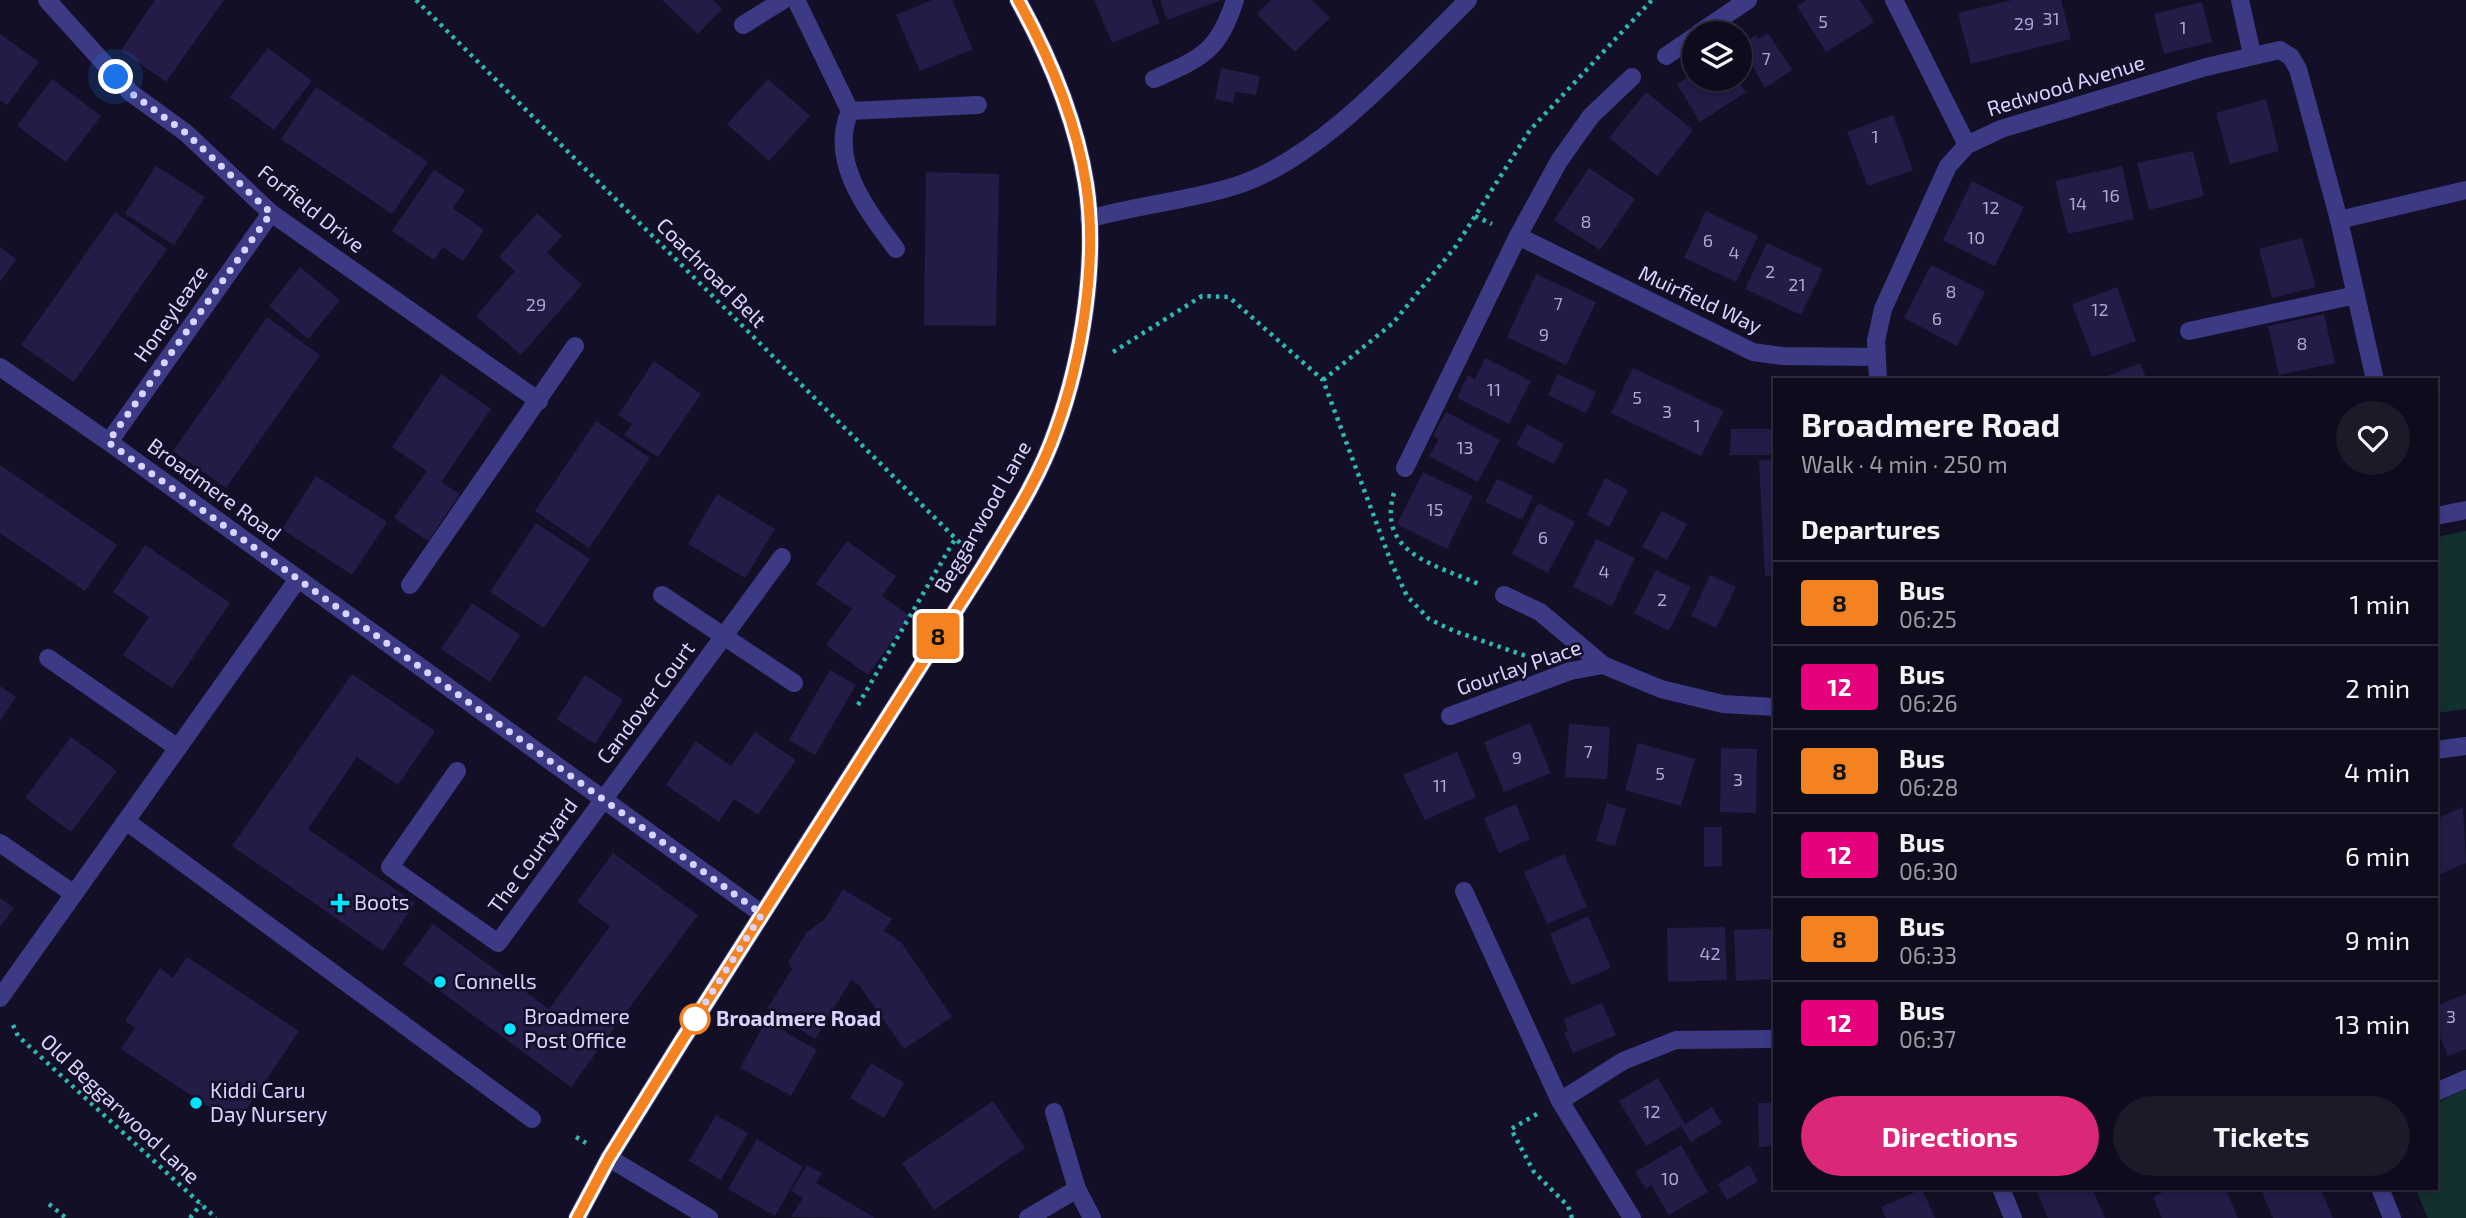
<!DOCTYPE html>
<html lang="en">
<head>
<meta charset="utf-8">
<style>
  :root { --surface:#0e0b1c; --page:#1c1929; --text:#f1f3f6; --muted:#9b9ba3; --line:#2e2b3b; --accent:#db2777 }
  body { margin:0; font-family:"Exo 2",sans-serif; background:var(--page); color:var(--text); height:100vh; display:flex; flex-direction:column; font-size:26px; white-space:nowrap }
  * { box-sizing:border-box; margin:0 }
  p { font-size:23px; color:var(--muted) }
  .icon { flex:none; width:38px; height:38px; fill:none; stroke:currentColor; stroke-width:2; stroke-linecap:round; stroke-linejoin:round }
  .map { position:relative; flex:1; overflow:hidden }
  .panel { position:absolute; left:1773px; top:378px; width:665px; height:812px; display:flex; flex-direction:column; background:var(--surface); border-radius:0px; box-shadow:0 4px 10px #0003,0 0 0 2px var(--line) }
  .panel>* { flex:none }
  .badge { padding:0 14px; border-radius:5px; font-size:24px; line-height:46px }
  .tools { position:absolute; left:1682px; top:21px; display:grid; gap:14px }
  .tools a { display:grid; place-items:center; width:70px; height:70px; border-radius:50%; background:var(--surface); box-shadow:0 4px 10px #0003,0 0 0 2px var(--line); font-size:35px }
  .you { position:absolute; width:35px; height:35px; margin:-18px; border:5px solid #fff; border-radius:50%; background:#1a73e8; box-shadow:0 0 0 10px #1a73e833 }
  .map>.badge { position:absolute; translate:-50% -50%; box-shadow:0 0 0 4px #fff }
  h2 { padding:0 28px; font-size:26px; line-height:63px }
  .round { display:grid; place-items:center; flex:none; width:74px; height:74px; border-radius:37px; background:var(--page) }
  .overview { display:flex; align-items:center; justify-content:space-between; height:119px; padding:0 28px }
  h1 { font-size:33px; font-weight:700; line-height:52px }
  .button { display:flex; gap:14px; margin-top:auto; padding:14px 28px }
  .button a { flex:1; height:80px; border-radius:42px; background:var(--accent); color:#fff; font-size:28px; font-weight:700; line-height:80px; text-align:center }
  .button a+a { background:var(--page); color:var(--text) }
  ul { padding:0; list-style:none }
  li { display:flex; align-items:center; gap:21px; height:84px; padding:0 28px; border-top:2px solid var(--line) }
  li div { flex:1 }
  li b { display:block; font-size:26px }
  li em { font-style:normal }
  li .badge { min-width:77px; font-weight:700; text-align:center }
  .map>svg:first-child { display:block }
  .green { fill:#12302f }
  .building { fill:#241b47 }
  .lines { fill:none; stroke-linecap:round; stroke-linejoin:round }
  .path { stroke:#2fb8b0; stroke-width:4.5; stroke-dasharray:3.5 5; stroke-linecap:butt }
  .minor { stroke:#3d3a85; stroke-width:18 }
  .line-casing { stroke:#fff; stroke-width:16 }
  .line { stroke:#f58220; stroke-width:10 }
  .walk { stroke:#d9d4ff; stroke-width:7; stroke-dasharray:0 12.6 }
  .poi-dot { fill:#00e5ff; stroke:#130f26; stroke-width:2.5 }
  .stop-dot { fill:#fff; stroke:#f58220; stroke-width:3.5 }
  .labels { text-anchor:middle; stroke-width:5; stroke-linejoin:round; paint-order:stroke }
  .number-label { font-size:18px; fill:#aca6d1 }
  .street-label { font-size:21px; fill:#d9d4ff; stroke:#130f26 }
  .poi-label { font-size:21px; fill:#d9d4ff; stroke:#130f26; text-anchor:start }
  .stop-label { font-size:21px; font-weight:bold; fill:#d9d4ff; stroke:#130f26; text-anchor:start }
</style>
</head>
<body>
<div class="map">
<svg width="2466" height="1218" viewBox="0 0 2466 1218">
  <rect width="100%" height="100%" fill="#130f26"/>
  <g class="green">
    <polygon points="2466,531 2466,709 2436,713 2436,537"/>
    <polygon points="2466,1089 2466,1218 2428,1218 2415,1188 2436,1188 2436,1103"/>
  </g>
  <g class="building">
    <polygon points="155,0 224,0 166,82 121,50"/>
    <polygon points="662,0 713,0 722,9 698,34"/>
    <polygon points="932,0 952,0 973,49 920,71 896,15"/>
    <polygon points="1094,0 1151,0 1160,23 1112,43"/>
    <polygon points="1160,0 1222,0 1167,20"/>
    <polygon points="1271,0 1312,0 1330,18 1295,52 1257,14"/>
    <polygon points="1807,0 1860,0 1874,22 1826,52 1797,6"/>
    <polygon points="2012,0 2061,0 2071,39 1971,64 1958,13"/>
    <polygon points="2202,2 2212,42 2164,54 2154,14"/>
    <polygon points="1768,33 1792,70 1765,88 1740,45 1756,35 1758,39"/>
    <polygon points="0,34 39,62 7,105 0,100"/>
    <polygon points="268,48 312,81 274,130 230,97"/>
    <polygon points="1221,68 1260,76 1256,95 1236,92 1233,103 1215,99"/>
    <polygon points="1694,73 1694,79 1737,79 1746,92 1700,122 1677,84"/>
    <polygon points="52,79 101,116 66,162 17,126"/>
    <polygon points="768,79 810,116 769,161 727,124"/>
    <polygon points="316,87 428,162 392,214 281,139"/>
    <polygon points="1646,92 1693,130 1657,176 1609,138"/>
    <polygon points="2266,99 2279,151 2230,164 2216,113"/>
    <polygon points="1893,115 1913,170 1868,186 1847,132"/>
    <polygon points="2193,151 2204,196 2149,210 2137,163"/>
    <polygon points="156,166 205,197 174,245 125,214"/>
    <polygon points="2122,166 2134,219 2068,234 2055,181"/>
    <polygon points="1589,168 1635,199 1600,250 1554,220"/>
    <polygon points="434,170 465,190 453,208 484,230 463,261 443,247 434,260 392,231"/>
    <polygon points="926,172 999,174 996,326 924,325"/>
    <polygon points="1972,181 2024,207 1995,266 1943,240"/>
    <polygon points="1706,211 1758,236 1736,282 1684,258"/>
    <polygon points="115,212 167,249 74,382 21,345"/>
    <polygon points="537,213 562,236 547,253 582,285 521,355 476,316 515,271 499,257"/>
    <polygon points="2302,238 2316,287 2272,298 2259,249"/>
    <polygon points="1767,243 1823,269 1801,315 1745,289"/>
    <polygon points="0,247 16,259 0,282"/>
    <polygon points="1931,265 1985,292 1957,346 1904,318"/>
    <polygon points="300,267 340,300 308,339 269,306"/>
    <polygon points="1536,274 1596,302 1566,365 1507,337"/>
    <polygon points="2117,287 2136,341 2092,357 2072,304"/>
    <polygon points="2324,314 2335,363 2279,375 2268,326"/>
    <polygon points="267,317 320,355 226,488 173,451"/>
    <polygon points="1485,358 1531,381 1509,424 1457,398 1468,375 1475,379"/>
    <polygon points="654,361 701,394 658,457 624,435 632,424 618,415"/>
    <polygon points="2140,363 2147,380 2098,380"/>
    <polygon points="1633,368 1724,411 1701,456 1611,413"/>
    <polygon points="441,374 491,409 441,482 460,494 428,541 394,518 427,471 392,447"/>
    <polygon points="1558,374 1596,392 1586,413 1548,395"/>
    <polygon points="1446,412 1500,440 1478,482 1429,456 1439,439 1433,436"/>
    <polygon points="596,421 650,458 589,548 535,511"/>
    <polygon points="1527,424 1564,444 1554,464 1516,445"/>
    <polygon points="1731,429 1773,429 1773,455 1730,455"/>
    <polygon points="1774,459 1774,575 1765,576 1759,460"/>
    <polygon points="0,465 117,545 85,591 0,533"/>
    <polygon points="1423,472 1473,496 1447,549 1397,524"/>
    <polygon points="316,476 387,522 352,575 282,529"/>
    <polygon points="1605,478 1628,490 1609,527 1587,515"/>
    <polygon points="1497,479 1533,496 1522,520 1485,502"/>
    <polygon points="717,494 775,529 745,578 688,544"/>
    <polygon points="1538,503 1575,522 1548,573 1512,554"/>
    <polygon points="1662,511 1687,524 1667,560 1642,547"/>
    <polygon points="536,523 590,559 544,628 490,592"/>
    <polygon points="1596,539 1635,558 1612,606 1573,587"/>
    <polygon points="847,541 896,576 882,596 910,616 868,675 826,645 852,609 816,584"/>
    <polygon points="145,545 230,603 172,688 123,655 149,617 113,592"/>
    <polygon points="1656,570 1691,587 1669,631 1634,613"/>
    <polygon points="1710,575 1736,587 1716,628 1691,616"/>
    <polygon points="472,603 520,635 490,682 441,649"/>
    <polygon points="830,670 856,685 815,755 789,740"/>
    <polygon points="352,674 435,731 398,785 357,757 308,829 415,903 383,951 232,846"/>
    <polygon points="585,675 623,700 595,744 557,719"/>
    <polygon points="0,686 16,697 0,721"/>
    <polygon points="1530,723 1551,773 1504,792 1484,742"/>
    <polygon points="1569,724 1610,727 1607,779 1565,777"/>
    <polygon points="755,732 796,760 758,815 734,799 719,822 666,785 696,741 731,766"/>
    <polygon points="71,737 117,771 71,832 25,798"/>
    <polygon points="1638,743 1695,759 1681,806 1625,790"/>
    <polygon points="1772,746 1774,746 1774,814 1771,814"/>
    <polygon points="1721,748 1757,749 1756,813 1720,812"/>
    <polygon points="1457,752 1476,797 1425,820 1403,775"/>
    <polygon points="1607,803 1626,809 1615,846 1596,841"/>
    <polygon points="1516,804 1530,839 1499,853 1484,818"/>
    <polygon points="2463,807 2466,863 2436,876 2436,819"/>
    <polygon points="1704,827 1722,827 1722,866 1704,867"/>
    <polygon points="613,853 698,915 571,1087 403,964 433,924 549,1009 610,926 577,902"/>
    <polygon points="1564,854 1587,907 1547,924 1524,872"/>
    <polygon points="843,889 892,919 884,931 901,942 952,1017 904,1049 859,985 851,980 815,1039 767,1009 792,969 788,962 807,932 825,919"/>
    <polygon points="0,898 14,908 0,927"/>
    <polygon points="1588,916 1611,968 1571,985 1550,934"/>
    <polygon points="1725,927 1727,980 1668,982 1667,928"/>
    <polygon points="1760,929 1774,929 1774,979 1736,981 1734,930"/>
    <polygon points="187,957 299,1031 236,1125 121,1049 135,1028 125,1021 160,968 173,978"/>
    <polygon points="2466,994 2466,1049 2448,1056 2436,1028 2436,1006"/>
    <polygon points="1602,1003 1616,1035 1573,1053 1564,1033 1568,1031 1564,1019"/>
    <polygon points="766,1021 817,1050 791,1096 740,1068"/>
    <polygon points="871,1063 904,1083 884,1118 850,1098"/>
    <polygon points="1658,1078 1685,1124 1712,1107 1722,1123 1691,1142 1681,1126 1646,1146 1619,1101"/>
    <polygon points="993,1101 1025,1148 934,1210 902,1163"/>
    <polygon points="1758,1103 1774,1103 1774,1146 1759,1147"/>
    <polygon points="716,1115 748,1133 721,1180 689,1161"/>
    <polygon points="757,1139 803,1167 775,1216 728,1189"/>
    <polygon points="1681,1145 1708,1192 1669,1215 1651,1185 1646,1189 1635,1172"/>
    <polygon points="807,1165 822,1173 816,1183 875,1218 791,1217 803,1198 791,1191"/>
    <polygon points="1749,1165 1758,1181 1727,1200 1718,1184"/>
    <polygon points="2035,1188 2092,1188 2105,1218 2048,1218"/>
    <polygon points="2171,1188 2225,1188 2238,1218 2162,1218 2153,1197"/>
    <polygon points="2260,1188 2320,1188 2333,1218 2273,1218"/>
    <polygon points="1922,1189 1935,1218 1886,1218 1881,1207"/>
  </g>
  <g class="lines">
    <g class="path">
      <polyline points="416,0 963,546"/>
      <polyline points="1475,216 1492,224"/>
      <polyline points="1113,352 1202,296 1229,297 1323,380 1391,562 1407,596 1429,619 1454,631 1526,656"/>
      <polyline points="1323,380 1393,323 1456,246 1530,130 1652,0"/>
      <path d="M1394 493C1376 554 1437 565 1481 585"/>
      <polyline points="858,705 955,539"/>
      <polyline points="13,1025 18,1036 216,1218"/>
      <polyline points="1537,1114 1511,1129 1534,1172 1568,1206 1572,1218"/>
      <polyline points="576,1137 586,1143"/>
      <polyline points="49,1204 66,1218"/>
      <polyline points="190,1218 201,1204"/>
    </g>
    <g class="minor">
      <polyline points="47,0 131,93 186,133 271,213 539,401"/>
      <polyline points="796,0 850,111"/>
      <polyline points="1894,0 1967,145"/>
      <polyline points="2240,0 2252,54"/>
      <polyline points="743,25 783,0"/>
      <polyline points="1699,33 1748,0"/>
      <polyline points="1666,56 1694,37"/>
      <path d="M1154 79C1202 58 1218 52 1235 0"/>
      <path d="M1089 219C1137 205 1187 201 1235 186 1319 160 1406 61 1468 0"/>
      <polyline points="2339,220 2466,190"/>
      <polyline points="1518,236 1753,352 1782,356 1876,357"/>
      <path d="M896 249C867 210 828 161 850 111L978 105"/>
      <polyline points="2189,331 2356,295"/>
      <polyline points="0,367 109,442 762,914"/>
      <polyline points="1878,380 1876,341 1883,309 1948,166 1967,145 2001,129 2206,67 2280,50 2291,57 2298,69 2339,220 2375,380"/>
      <polyline points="109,442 271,213"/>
      <polyline points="1405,468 1518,236 1559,161 1591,116 1632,77"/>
      <polyline points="2436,516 2466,510"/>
      <polyline points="410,585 575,346"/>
      <polyline points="662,595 794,683"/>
      <polyline points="1504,595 1540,612 1603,665"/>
      <polyline points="48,658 178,748"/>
      <polyline points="1450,716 1570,671 1603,665 1661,689 1723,704 1774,707"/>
      <polyline points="2436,750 2466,746"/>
      <polyline points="457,771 390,867 498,943 782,557"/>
      <polyline points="126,821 532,1119"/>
      <polyline points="0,843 74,894"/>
      <polyline points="1464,891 1560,1101 1632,1218"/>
      <polyline points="0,998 298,579"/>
      <polyline points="2436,1092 2466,1079"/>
      <polyline points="1560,1101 1623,1061 1676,1040 1774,1039"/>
      <polyline points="1054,1112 1077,1189 1092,1218"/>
      <polyline points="609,1158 709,1218"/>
      <polyline points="2001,1188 2013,1218"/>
      <polyline points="2380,1188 2392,1218"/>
      <path d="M577 1218 609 1158 683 1039 984 566C1010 523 1039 479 1056 430 1082 359 1098 260 1086 184 1076 120 1049 56 1018 0"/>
      <polyline points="1028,1218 1077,1189"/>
    </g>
  </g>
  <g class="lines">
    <defs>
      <path id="line" d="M577 1218 609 1158 683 1039 984 566C1010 523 1039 479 1056 430 1082 359 1098 260 1086 184 1076 120 1049 56 1018 0"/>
    </defs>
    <use href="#line" class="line-casing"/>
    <use href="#line" class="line"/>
    <polyline class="walk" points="116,77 131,93 186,133 271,213 108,442 762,914 695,1019"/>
  </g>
  <g class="poi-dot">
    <path d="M336.5 892.5h7v7h7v7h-7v7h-7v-7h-7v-7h7z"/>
    <circle cx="440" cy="982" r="7"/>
    <circle cx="510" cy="1029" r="7"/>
    <circle cx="196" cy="1103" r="7"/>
  </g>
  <circle class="stop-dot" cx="695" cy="1019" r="14"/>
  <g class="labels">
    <g class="number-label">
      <text x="2051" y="25">31</text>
      <text x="1823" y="28">5</text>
      <text x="2024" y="30">29</text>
      <text x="2183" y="34">1</text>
      <text x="1766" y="65">7</text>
      <text x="1875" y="143">1</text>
      <text x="2111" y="202">16</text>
      <text x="2078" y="210">14</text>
      <text x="1991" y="214">12</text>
      <text x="1586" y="228">8</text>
      <text x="1976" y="244">10</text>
      <text x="1708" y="247">6</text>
      <text x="1734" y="259">4</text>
      <text x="1770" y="278">2</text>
      <text x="1797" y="291">21</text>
      <text x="1951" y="298">8</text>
      <text x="1558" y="310">7</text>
      <text x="536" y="311">29</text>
      <text x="2100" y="316">12</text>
      <text x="1937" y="325">6</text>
      <text x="1544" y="341">9</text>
      <text x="2302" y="350">8</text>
      <text x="1494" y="396">11</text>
      <text x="1637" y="404">5</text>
      <text x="1667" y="418">3</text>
      <text x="1697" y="432">1</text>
      <text x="1465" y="454">13</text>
      <text x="1435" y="516">15</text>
      <text x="1543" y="544">6</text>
      <text x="1604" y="578">4</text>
      <text x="1662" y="606">2</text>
      <text x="1588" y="758">7</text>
      <text x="1517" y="764">9</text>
      <text x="1660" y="780">5</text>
      <text x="1738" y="786">3</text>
      <text x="1440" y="792">11</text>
      <text x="1710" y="960">42</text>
      <text x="2451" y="1023">3</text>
      <text x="1652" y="1118">12</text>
      <text x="1670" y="1185">10</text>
    </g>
    <g class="street-label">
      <text transform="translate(2066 86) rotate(-17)" y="7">Redwood Avenue</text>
      <text transform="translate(311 209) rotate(38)" y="7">Forfield Drive</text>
      <text transform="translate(711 273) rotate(45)" y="7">Coachroad Belt</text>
      <text transform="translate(1700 300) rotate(25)" y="7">Muirfield Way</text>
      <text transform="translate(171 314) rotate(-55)" y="7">Honeyleaze</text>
      <text transform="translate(214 490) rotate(36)" y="7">Broadmere Road</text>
      <text transform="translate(983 517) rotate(-60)" y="7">Beggarwood Lane</text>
      <text transform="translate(1519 668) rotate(-19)" y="7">Gourlay Place</text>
      <text transform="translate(646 703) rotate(-53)" y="7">Candover Court</text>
      <text transform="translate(533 856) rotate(-54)" y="7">The Courtyard</text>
      <text transform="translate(120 1109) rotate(43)" y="7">Old Beggarwood Lane</text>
    </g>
    <g class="poi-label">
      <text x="354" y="910">Boots</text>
      <text x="454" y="989">Connells</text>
      <text x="524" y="1024">Broadmere<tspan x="524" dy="24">Post Office</tspan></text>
      <text x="210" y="1098">Kiddi Caru<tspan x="210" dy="24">Day Nursery</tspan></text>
    </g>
    <g class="stop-label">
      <text x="716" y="1026">Broadmere Road</text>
    </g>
  </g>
</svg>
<div class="tools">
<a><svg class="icon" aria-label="layers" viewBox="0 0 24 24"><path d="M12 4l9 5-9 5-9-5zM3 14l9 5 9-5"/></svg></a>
</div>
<div class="you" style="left:116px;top:77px"></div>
<b class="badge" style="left:938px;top:636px;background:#f58220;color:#111">8</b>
<section class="panel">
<div class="overview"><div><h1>Broadmere Road</h1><p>Walk · 4 min · 250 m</p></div><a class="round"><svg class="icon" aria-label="heart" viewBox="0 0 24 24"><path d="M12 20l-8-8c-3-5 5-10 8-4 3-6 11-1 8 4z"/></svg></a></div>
<h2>Departures</h2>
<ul>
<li><span class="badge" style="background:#f58220;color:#111">8</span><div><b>Bus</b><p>06:25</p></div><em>1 min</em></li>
<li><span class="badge" style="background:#e6007e;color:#fff">12</span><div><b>Bus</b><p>06:26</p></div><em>2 min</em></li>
<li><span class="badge" style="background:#f58220;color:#111">8</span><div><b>Bus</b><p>06:28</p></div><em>4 min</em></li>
<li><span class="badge" style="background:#e6007e;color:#fff">12</span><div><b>Bus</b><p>06:30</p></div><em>6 min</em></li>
<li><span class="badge" style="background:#f58220;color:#111">8</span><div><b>Bus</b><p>06:33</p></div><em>9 min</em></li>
<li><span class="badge" style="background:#e6007e;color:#fff">12</span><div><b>Bus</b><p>06:37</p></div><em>13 min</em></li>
</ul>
<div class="button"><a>Directions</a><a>Tickets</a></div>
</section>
</div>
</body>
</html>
